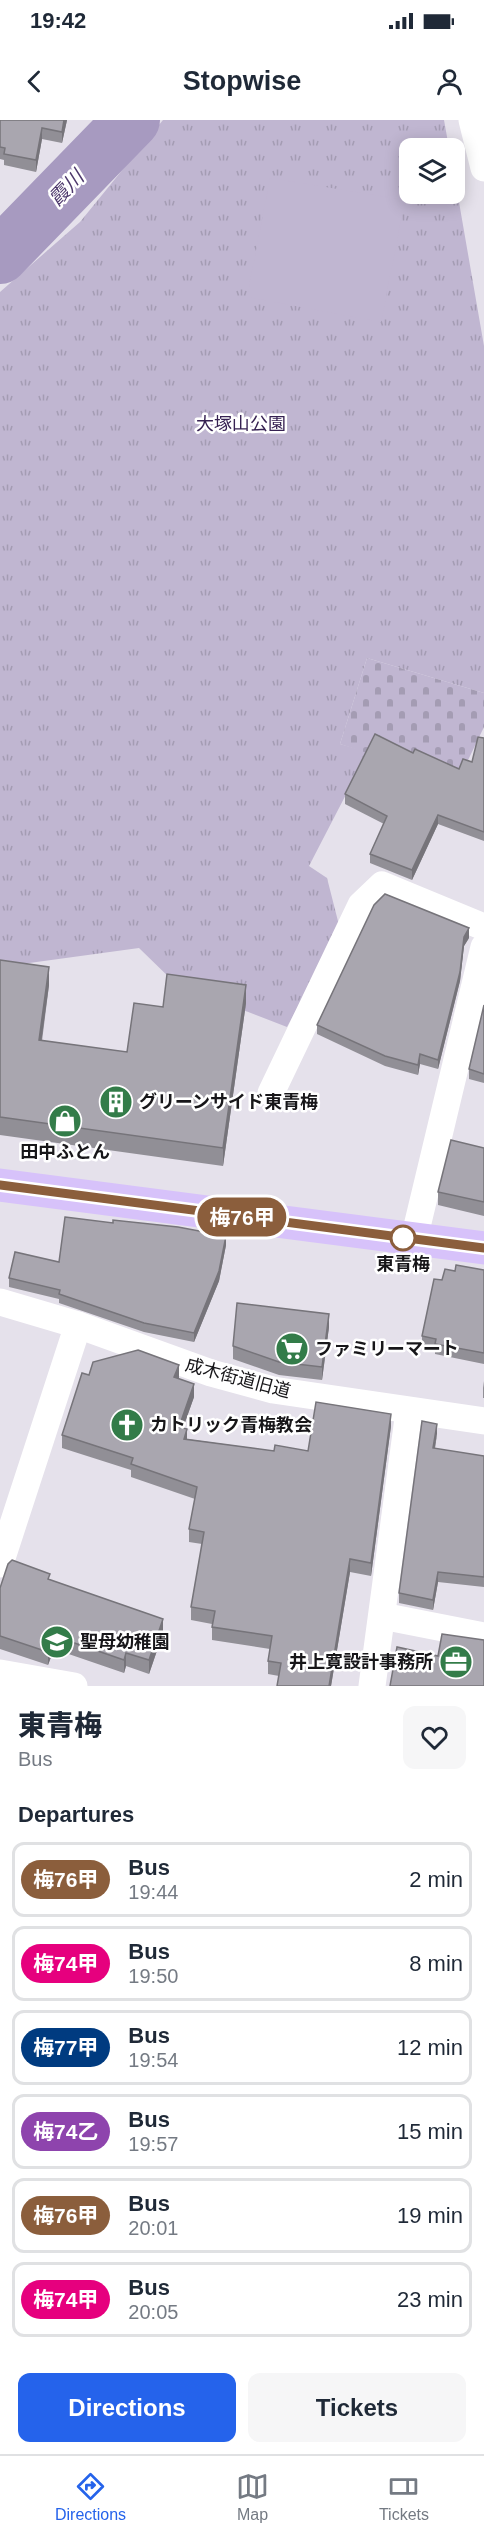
<!DOCTYPE html>
<html lang="en">
<head>
<meta charset="utf-8">
<style>
  :root { --surface:#fff; --page:#f6f6f7; --text:#1f2937; --muted:#747a83; --line:#e0e1e3; --accent:#2563eb }
  body { margin:0; font-family:Helvetica,"Noto Sans JP",sans-serif; background:var(--page); color:var(--text); height:100vh; display:flex; flex-direction:column; font-size:22px; white-space:nowrap }
  * { box-sizing:border-box; margin:0 }
  p { font-size:20px; color:var(--muted) }
  .icon { flex:none; width:33px; height:33px; fill:none; stroke:currentColor; stroke-width:2; stroke-linecap:round; stroke-linejoin:round }
  .map { position:relative; height:1566px; overflow:hidden }
  .panel { display:flex; flex-direction:column; background:var(--surface); flex:1 }
  .panel>* { flex:none }
  .badge { padding:0 12px; border-radius:20px; font-size:21px; line-height:39px }
  .buttons { position:absolute; left:399px; top:18px; display:grid; gap:12px }
  .buttons a { display:grid; place-items:center; width:66px; height:66px; border-radius:12px; background:var(--surface); box-shadow:0 3px 15px #0003; font-size:30px }
  .map>.badge { position:absolute; translate:-50% -50%; box-shadow:0 0 0 3px #fff }
  h2 { padding:0 18px; font-size:22px; line-height:54px }
  .round { display:grid; place-items:center; flex:none; width:63px; height:63px; border-radius:12px; background:var(--page) }
  .overview { display:flex; align-items:center; justify-content:space-between; height:102px; padding:0 18px }
  h1 { font-size:28px; font-weight:800; line-height:45px }
  .primary-button { display:flex; gap:12px; margin-top:auto; padding:12px 18px }
  .primary-button a { flex:1; height:69px; border-radius:12px; background:var(--accent); color:#fff; font-size:24px; font-weight:800; line-height:69px; text-align:center }
  .primary-button a+a { background:var(--page); color:var(--text) }
  ul { padding:0; list-style:none }
  li { display:flex; align-items:center; gap:18px; height:75px; margin:0 12px 9px; padding:0 6px; border:3px solid var(--line); border-radius:12px }
  li div { flex:1 }
  li b { display:block; font-size:22px }
  li em { font-style:normal }
  li .badge { min-width:66px; font-weight:700; text-align:center }
  .status { display:flex; justify-content:space-between; align-items:center; height:42px; padding:0 30px; background:var(--surface); direction:ltr }
  .status svg { height:16px; fill:currentColor }
  header { display:flex; justify-content:space-between; align-items:center; height:78px; padding:0 18px; background:var(--surface); font-size:27px; font-weight:800 }
  .dock { display:flex; justify-content:space-around; align-items:center; height:84px; border-top:2px solid var(--line); background:var(--surface); font-size:16px; color:var(--muted) }
  .dock a { display:grid; justify-items:center; gap:3px }
  .dock .on { color:var(--accent) }
  .map>svg:first-child { display:block }
  .grass { fill:url(#grass-tufts) }
  .cemetery { fill:url(#cemetery-stones) }
  .garden { fill:#c0b6d1 }
  .lines { fill:none; stroke-linecap:round; stroke-linejoin:round }
  .river { stroke:#a79ac0; stroke-width:56 }
  .minor { stroke:#fff; stroke-width:27 }
  .primary { stroke:#d7c2fa; stroke-width:33 }
  .wall { fill:#918f96 }
  .shaded-wall { fill:#76747a }
  .building { fill:#a9a6af; stroke:#76747a; stroke-width:1.5 }
  .line-casing { stroke:#fff; stroke-width:14 }
  .line { stroke:#8b5e3c; stroke-width:9 }
  .stop-dot { fill:#fff; stroke:#8b5e3c; stroke-width:3 }
  .labels { text-anchor:middle; stroke-width:5; stroke-linejoin:round; paint-order:stroke }
  .park-label { font-size:18px; fill:#362152; stroke:#fff }
  .poi-label { font-size:18px; font-weight:bold; fill:#171619; stroke:#fff; text-anchor:start }
  .stop-label { font-size:18px; font-weight:bold; fill:#171619; stroke:#fff }
  .street-label { font-size:18px; fill:#171619; stroke:#fff }
  .water-label { font-size:20px; font-style:italic; fill:#4d386c; stroke:#fff }
</style>
</head>
<body>
<div class="status"><b>19:42</b><svg viewBox="0 0 49 12"><path d="M0 12V9h3v3zM5 12V6h3v6zM10 12V3h3v9zM15 12V0h3v12zM26 1h20v11H26zM47 4h2v5h-2z"/></svg></div>
<header><svg class="icon" aria-label="back" viewBox="0 0 24 24"><path d="M15 5l-7 7 7 7"/></svg>Stopwise<svg class="icon" aria-label="person" viewBox="0 0 24 24"><circle cx="12" cy="8" r="4"/><path d="M4 21q1-7 8-7t8 7"/></svg></header>
<div class="map">
<svg width="484" height="1566" viewBox="0 0 484 1566">
  <defs>
    <pattern id="grass-tufts" width="24" height="20" patternUnits="userSpaceOnUse" patternTransform="scale(1.5)"><rect width="24" height="20" fill="#c0b6d1"/><path d="M3 7l-1-3M5 7V3M7 7l1-3M15 17l-1-3M17 17v-4M19 17l1-3" fill="none" stroke="#a49cb3"/></pattern>
    <pattern id="cemetery-stones" width="16" height="16" patternUnits="userSpaceOnUse" patternTransform="scale(1.5)"><rect width="16" height="16" fill="#c0b6d1"/><path d="M2 7V4a2 2 0 0 1 4 0v3zM10 15v-3a2 2 0 0 1 4 0v3z" fill="#a49cb3"/></pattern>
  </defs>
  <rect width="100%" height="100%" fill="#e5e1eb"/>
  <polygon class="grass" points="163,0 444,0 449,28 410,28 410,74 454,74 455,59 484,226 484,573 367,538 340,624 368,632 309,746 327,758 340,809 287,907 176,864 139,828 0,847 0,172 80,102"/>
  <polygon class="cemetery" points="367,538 484,573 484,607 457,663 340,624"/>
  <polygon class="garden" points="270,58 405,80 381,202 247,177"/>
  <g class="lines">
    <polyline class="river" points="0,136 132,0"/>
    <g class="minor">
      <polyline points="472,0 484,48"/>
      <polyline points="271,973 361,785 382,765 484,807"/>
      <polyline points="414,1119 484,827"/>
      <polyline points="0,1182 78,1205 211,1253 273,1270 484,1301"/>
      <polyline points="0,1444 78,1205"/>
      <polyline points="382,1496 484,1516"/>
      <polyline points="0,1553 74,1566"/>
      <polyline points="372,1566 409,1291"/>
    </g>
    <polyline class="primary" points="0,1065 484,1128"/>
  </g>
  <g class="wall">
    <polygon points="0,0 67,0 62,23 42,19 36,52 4,45 4,40 0,39"/>
    <polygon points="484,618 484,721 438,704 412,760 370,743 370,734 384,704 345,684 345,674 413,633 459,649 472,642"/>
    <polygon points="469,818 464,826 460,861 438,949 420,944 418,955 385,946 317,914 317,905"/>
    <polygon points="0,840 49,865 42,921 127,932 163,887 246,883 223,1046 0,1015"/>
    <polygon points="484,885 484,963 469,959 469,949"/>
    <polygon points="484,1028 484,1096 438,1085 438,1072"/>
    <polygon points="226,1125 219,1161 194,1222 144,1212 59,1183 59,1179 9,1167 9,1158 59,1142"/>
    <polygon points="484,1150 484,1244 435,1234 435,1229 422,1226 422,1216 442,1160 455,1151"/>
    <polygon points="329,1207 322,1260 279,1255 233,1239 233,1226"/>
    <polygon points="89,1255 179,1259 194,1277 183,1308 187,1319 274,1331 308,1331 391,1306 371,1456 350,1452 331,1566 277,1566 279,1556 268,1554 268,1541 270,1529 212,1520 212,1504 191,1500 191,1487 202,1424 189,1422 189,1409 195,1379 131,1357 131,1350 62,1328 62,1315"/>
    <polygon points="484,1261 484,1278 483,1278 483,1268"/>
    <polygon points="437,1314 435,1329 484,1336 484,1467 438,1462 433,1490 399,1483 399,1473"/>
    <polygon points="50,1460 163,1513 149,1554 126,1546 124,1553 54,1529 48,1545 0,1529 0,1468"/>
  </g>
  <g class="shaded-wall">
    <polygon points="64,0 67,0 62,23 62,12"/>
    <polygon points="42,8 42,19 36,52 36,40"/>
    <polygon points="438,695 438,704 412,760 412,750"/>
    <polygon points="469,808 469,818 464,826 460,861 438,949 438,940 464,817"/>
    <polygon points="49,847 49,865 39,938 39,920"/>
    <polygon points="246,865 246,883 223,1046 223,1028"/>
    <polygon points="420,934 420,944 418,955 418,945"/>
    <polygon points="226,1116 226,1125 219,1161 194,1222 194,1213"/>
    <polygon points="329,1194 329,1207 322,1260 322,1247"/>
    <polygon points="179,1245 179,1258 174,1270 174,1257"/>
    <polygon points="194,1264 194,1277 179,1319 179,1307"/>
    <polygon points="391,1294 391,1306 371,1456 371,1443"/>
    <polygon points="437,1304 437,1314 433,1338 433,1328"/>
    <polygon points="187,1309 187,1322 184,1319"/>
    <polygon points="350,1439 350,1452 331,1566 329,1566"/>
    <polygon points="438,1452 438,1462 433,1490 433,1480"/>
    <polygon points="163,1499 163,1513 149,1554 149,1540"/>
    <polygon points="54,1516 54,1529 48,1545 48,1532"/>
    <polygon points="126,1533 126,1546 124,1553 124,1540"/>
  </g>
  <g class="building">
    <polygon points="0,0 64,0 62,12 42,8 36,40 4,34 5,28 0,27"/>
    <polygon points="375,614 413,633 415,629 459,649 463,639 472,642 478,617 484,618 484,712 438,695 412,750 370,734 387,696 345,674"/>
    <polygon points="385,774 469,808 464,817 460,852 438,940 420,934 418,945 385,936 317,905 374,785"/>
    <polygon points="0,840 49,847 39,920 127,932 134,883 163,887 167,854 246,865 223,1028 0,997"/>
    <polygon points="484,885 484,954 469,949"/>
    <polygon points="451,1020 484,1028 484,1082 438,1072"/>
    <polygon points="65,1097 113,1103 113,1100 178,1107 226,1116 219,1151 194,1213 144,1203 59,1174 60,1170 9,1158 15,1132 59,1142"/>
    <polygon points="456,1145 484,1150 484,1233 435,1224 436,1219 422,1216 434,1159 442,1160 445,1149 455,1151"/>
    <polygon points="237,1183 329,1194 322,1247 279,1242 233,1226"/>
    <polygon points="138,1230 179,1245 174,1257 194,1264 179,1307 187,1309 184,1319 274,1331 275,1325 308,1331 316,1282 391,1294 371,1443 350,1439 329,1566 277,1566 281,1543 268,1541 272,1516 212,1507 215,1491 191,1487 204,1412 189,1409 197,1367 131,1344 133,1338 62,1315 82,1253 89,1255 93,1242"/>
    <polygon points="422,1301 437,1304 433,1328 484,1336 484,1457 438,1452 433,1480 399,1473"/>
    <polygon points="12,1440 50,1454 48,1459 163,1499 149,1540 126,1533 124,1540 54,1516 48,1532 0,1516 0,1468 8,1444"/>
    <polygon points="442,1514 484,1520 484,1566 390,1566 397,1527 438,1536"/>
  </g>
  <g class="lines">
    <defs>
      <polyline id="line" points="0,1065 484,1128"/>
    </defs>
    <use href="#line" class="line-casing"/>
    <use href="#line" class="line"/>
  </g>
  <defs>
    <symbol id="building-disc" viewBox="-11 -11 22 22"><circle r="9.5" fill="#337c49" stroke="#fff"/><path d="M-4-6H4V6H1V3H-1V6H-4ZM-2.5-4.3h1.7v1.8h-1.7ZM.8-4.3h1.7v1.8H.8ZM-2.5-1h1.7V.8h-1.7ZM.8-1h1.7V.8H.8Z" fill="#fff"/></symbol>
    <symbol id="shop-disc" viewBox="-11 -11 22 22"><circle r="9.5" fill="#337c49" stroke="#fff"/><path d="M-5-2.5h2.3a2.7 3.5 0 0 1 5.4 0H5L5.5 6h-11ZM-1.5-2.5h3a1.5 2.3 0 0 0-3 0Z" fill="#fff"/></symbol>
    <symbol id="supermarket-disc" viewBox="-11 -11 22 22"><circle r="9.5" fill="#337c49" stroke="#fff"/><path d="M-6-5.5h2.5l.6 2H6L4.5 2H-2.5L-4.4-4H-6ZM-1.5 3.2a1.3 1.3 0 1 0 .1 0ZM3 3.2a1.3 1.3 0 1 0 .1 0Z" fill="#fff"/></symbol>
    <symbol id="church-disc" viewBox="-11 -11 22 22"><circle r="9.5" fill="#337c49" stroke="#fff"/><path d="M-1.2-6h2.4v3.5h3.3v2.4h-3.3V6h-2.4V-.1h-3.3v-2.4h3.3Z" fill="#fff"/></symbol>
    <symbol id="school-disc" viewBox="-11 -11 22 22"><circle r="9.5" fill="#337c49" stroke="#fff"/><path d="M0-5L7-2L0 1L-7-2ZM-4 1L0 2.5L4 1V4Q0 6-4 4Z" fill="#fff"/></symbol>
    <symbol id="office-disc" viewBox="-11 -11 22 22"><circle r="9.5" fill="#337c49" stroke="#fff"/><path d="M-6-3h4V-5.5h4V-3h4V5H-6ZM-1-4.5V-3h2v-1.5ZM-6 0V1H6V0Z" fill="#fff"/></symbol>
  </defs>
  <g fill-rule="evenodd">
    <use href="#building-disc" x="97" y="963" width="38" height="38"/>
    <use href="#shop-disc" x="46" y="982" width="38" height="38"/>
    <use href="#supermarket-disc" x="273" y="1210" width="38" height="38"/>
    <use href="#church-disc" x="108" y="1286" width="38" height="38"/>
    <use href="#school-disc" x="38" y="1503" width="38" height="38"/>
    <use href="#office-disc" x="437" y="1523" width="38" height="38"/>
  </g>
  <circle class="stop-dot" cx="403" cy="1118" r="12"/>
  <g class="labels">
    <g class="park-label">
      <text x="241" y="310">大塚山公園</text>
    </g>
    <g class="poi-label">
      <text x="139" y="988">グリーンサイド東青梅</text>
      <text x="65" y="1038" text-anchor="middle">田中ふとん</text>
      <text x="315" y="1235">ファミリーマート</text>
      <text x="150" y="1311">カトリック青梅教会</text>
      <text x="80" y="1528">聖母幼稚園</text>
      <text x="433" y="1548" text-anchor="end">井上寛設計事務所</text>
    </g>
    <g class="stop-label">
      <text x="403" y="1150">東青梅</text>
    </g>
    <g class="street-label">
      <text transform="translate(238 1258) rotate(15)" y="6">成木街道旧道</text>
    </g>
    <g class="water-label">
      <text transform="translate(66 68) rotate(-46)" y="7">霞川</text>
    </g>
  </g>
</svg>
<div class="buttons">
<a><svg class="icon" aria-label="layers" viewBox="0 0 24 24"><path d="M12 4l9 5-9 5-9-5zM3 14l9 5 9-5"/></svg></a>
</div>
<b class="badge" style="left:242px;top:1097px;background:#8b5e3c;color:#fff">梅76甲</b>
</div>
<section class="panel">
<div class="overview"><div><h1>東青梅</h1><p>Bus</p></div><a class="round"><svg class="icon" aria-label="heart" viewBox="0 0 24 24"><path d="M12 20l-8-8c-3-5 5-10 8-4 3-6 11-1 8 4z"/></svg></a></div>
<h2>Departures</h2>
<ul>
<li><span class="badge" style="background:#8b5e3c;color:#fff">梅76甲</span><div><b>Bus</b><p>19:44</p></div><em>2 min</em></li>
<li><span class="badge" style="background:#e6007e;color:#fff">梅74甲</span><div><b>Bus</b><p>19:50</p></div><em>8 min</em></li>
<li><span class="badge" style="background:#003b80;color:#fff">梅77甲</span><div><b>Bus</b><p>19:54</p></div><em>12 min</em></li>
<li><span class="badge" style="background:#8e44ad;color:#fff">梅74乙</span><div><b>Bus</b><p>19:57</p></div><em>15 min</em></li>
<li><span class="badge" style="background:#8b5e3c;color:#fff">梅76甲</span><div><b>Bus</b><p>20:01</p></div><em>19 min</em></li>
<li><span class="badge" style="background:#e6007e;color:#fff">梅74甲</span><div><b>Bus</b><p>20:05</p></div><em>23 min</em></li>
</ul>
<div class="primary-button"><a>Directions</a><a>Tickets</a></div>
</section>
<nav class="dock">
<a class="on"><svg class="icon" aria-label="directions" viewBox="0 0 24 24"><path d="M12 3l9 9-9 9-9-9zM9 14v-3h6M13 9l2 2-2 2"/></svg>Directions</a>
<a><svg class="icon" aria-label="map" viewBox="0 0 24 24"><path d="M3 6l6-2 6 2 6-2v14l-6 2-6-2-6 2zM9 4v14M15 6v14"/></svg>Map</a>
<a><svg class="icon" aria-label="tickets" viewBox="0 0 24 24"><path d="M3 7h18v10H3zM15 7v10"/></svg>Tickets</a>
</nav>
</body>
</html>
